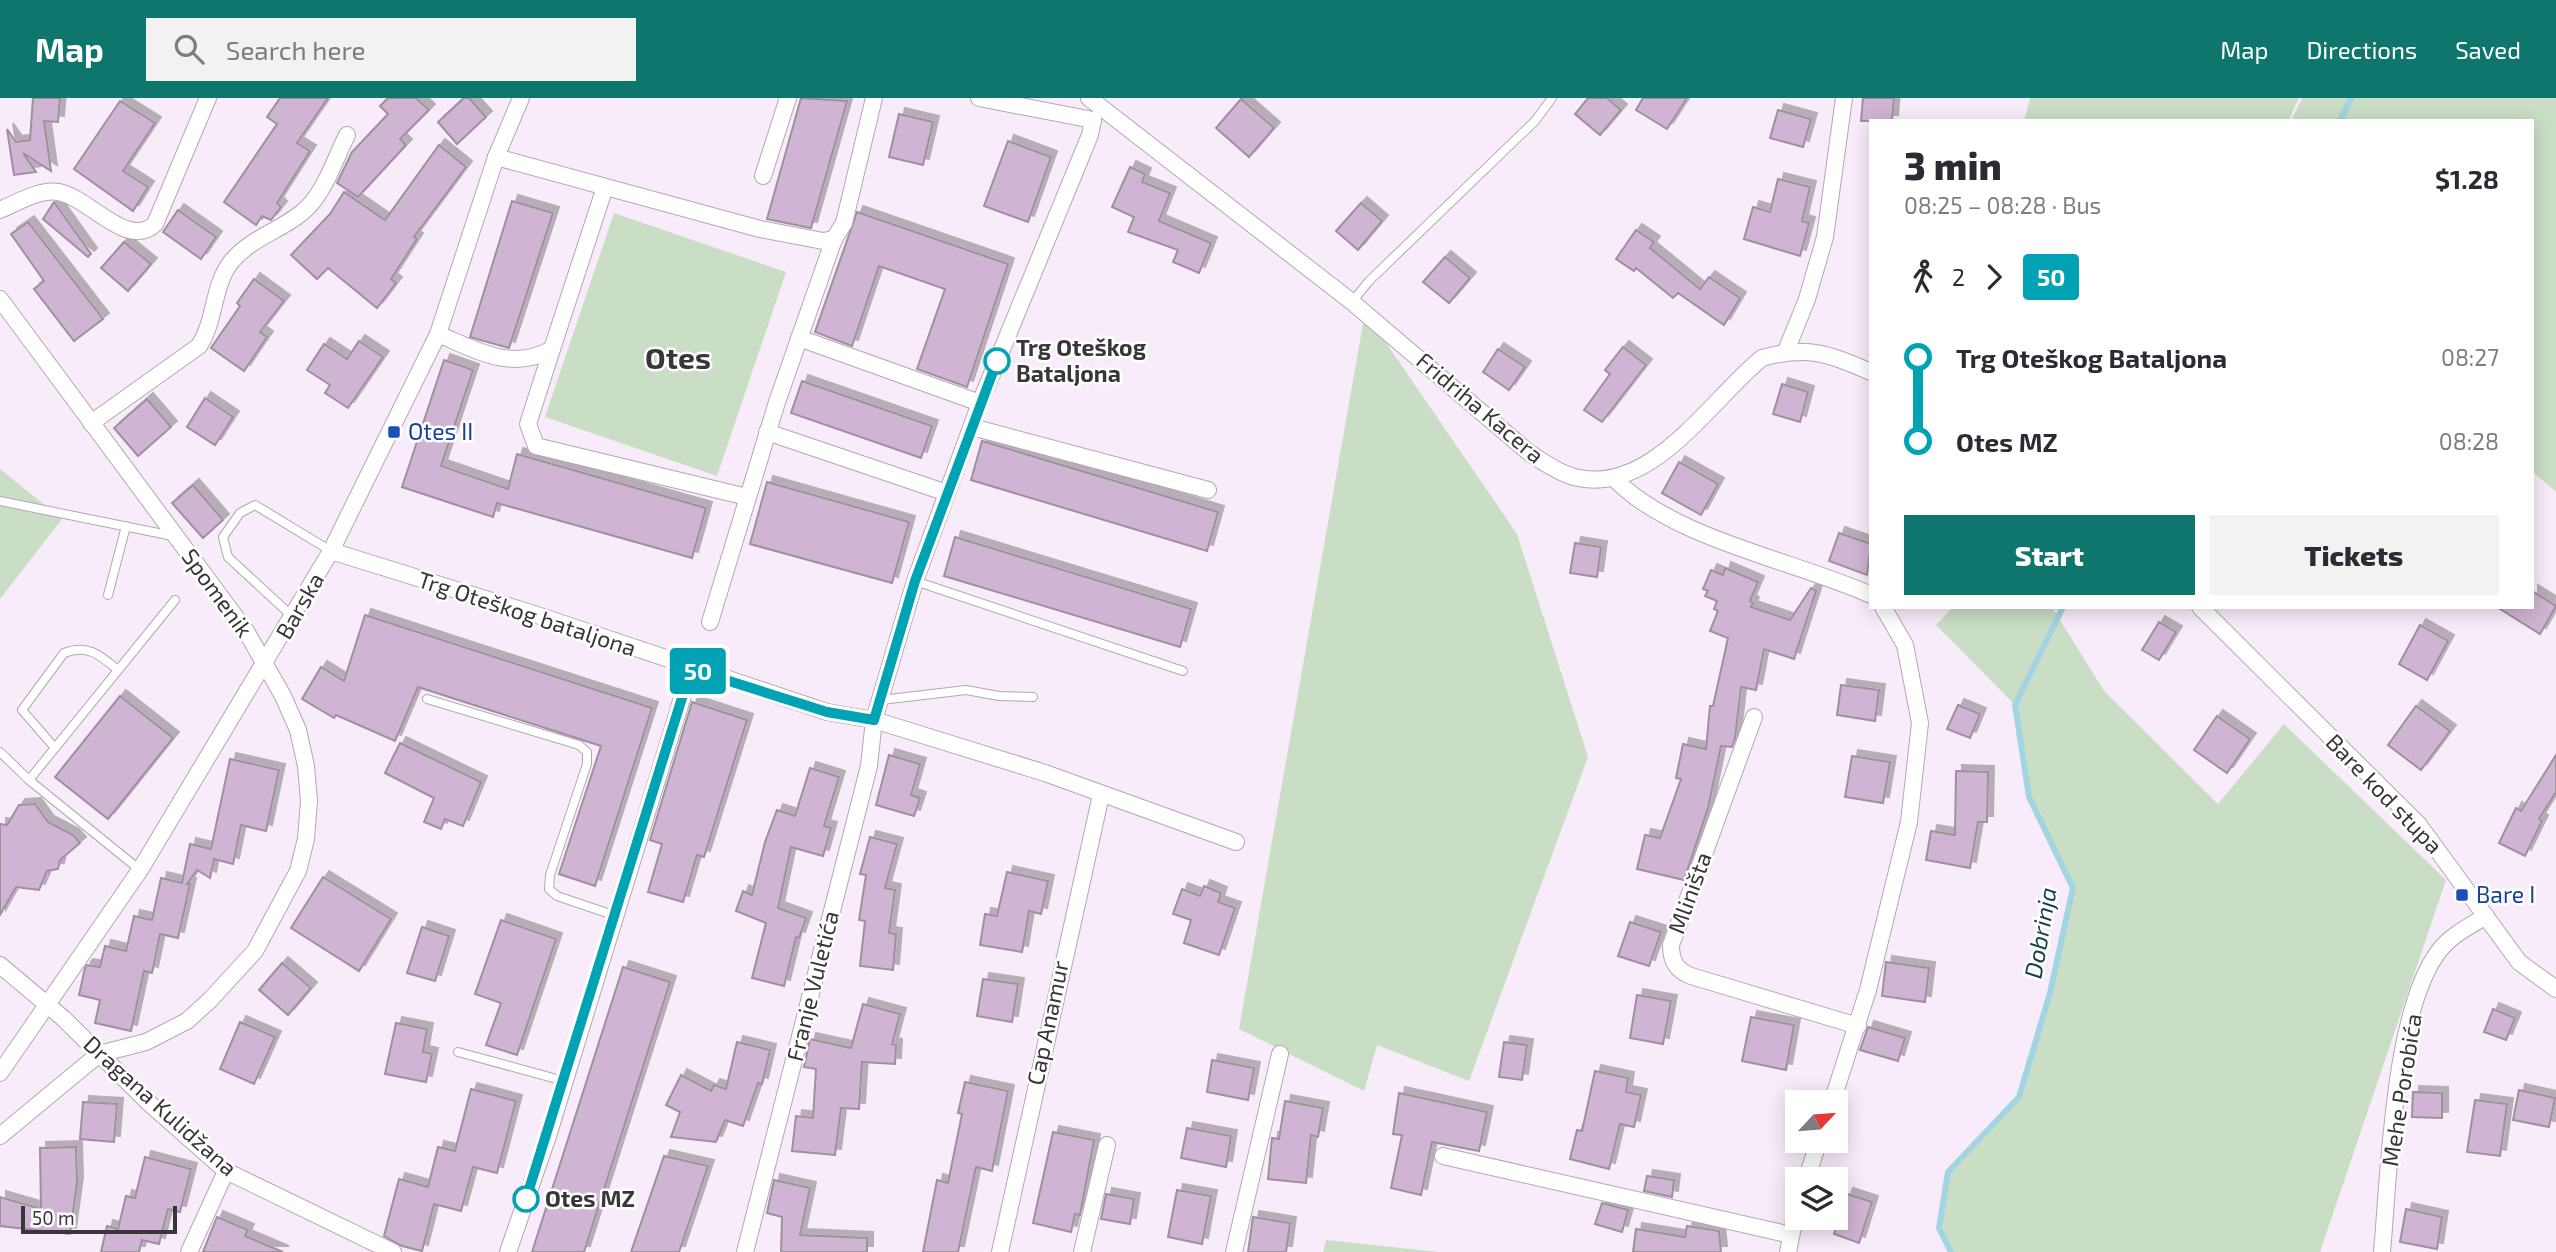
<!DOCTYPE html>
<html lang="en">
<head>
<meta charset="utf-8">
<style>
  :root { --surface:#fff; --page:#f2f2f3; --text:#2b2b33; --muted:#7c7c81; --accent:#0f766e }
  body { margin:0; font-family:"Exo 2",sans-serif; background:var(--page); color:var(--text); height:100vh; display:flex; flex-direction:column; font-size:26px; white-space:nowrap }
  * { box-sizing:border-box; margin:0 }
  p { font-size:23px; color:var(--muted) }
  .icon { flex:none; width:38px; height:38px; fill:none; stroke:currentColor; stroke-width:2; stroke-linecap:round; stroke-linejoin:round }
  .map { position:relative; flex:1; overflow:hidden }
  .details { position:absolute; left:1869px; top:21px; width:665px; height:490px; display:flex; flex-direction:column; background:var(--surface); border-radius:0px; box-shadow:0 4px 18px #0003 }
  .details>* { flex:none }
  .badge { padding:0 14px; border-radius:5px; font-size:24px; line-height:46px }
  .needle { width:46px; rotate:64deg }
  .buttons { position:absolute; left:1785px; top:992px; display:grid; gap:14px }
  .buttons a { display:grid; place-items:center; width:63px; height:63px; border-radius:0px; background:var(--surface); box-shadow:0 4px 18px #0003; font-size:35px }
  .scale { position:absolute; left:21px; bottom:18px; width:156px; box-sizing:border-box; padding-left:7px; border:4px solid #3a353a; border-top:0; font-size:19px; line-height:24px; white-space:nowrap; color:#3a353a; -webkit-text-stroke:5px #fff; paint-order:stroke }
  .map>.badge { position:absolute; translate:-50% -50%; box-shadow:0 0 0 4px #fff }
  .legs { display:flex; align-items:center; gap:10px; height:77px; padding:0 35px; font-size:23px }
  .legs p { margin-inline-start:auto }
  .head { display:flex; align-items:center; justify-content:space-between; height:119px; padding:0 35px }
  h1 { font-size:38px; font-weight:800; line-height:52px }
  .action { display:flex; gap:14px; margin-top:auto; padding:14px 35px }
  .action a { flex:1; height:80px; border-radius:0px; background:var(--accent); color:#fff; font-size:28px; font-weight:800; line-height:80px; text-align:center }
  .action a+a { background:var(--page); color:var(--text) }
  ul { padding:0 35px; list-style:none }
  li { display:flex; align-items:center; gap:24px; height:84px; font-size:26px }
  li i { display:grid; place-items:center; width:10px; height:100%; margin:0 9px; background:currentColor }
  li i::after { content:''; width:18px; height:18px; margin:-9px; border:5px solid; border-radius:50%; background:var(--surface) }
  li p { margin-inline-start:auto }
  li:first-child i { background:linear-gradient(#0000 50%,currentColor 0) }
  li:last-child i { background:linear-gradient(currentColor 50%,#0000 0) }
  header { display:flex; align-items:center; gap:42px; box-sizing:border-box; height:98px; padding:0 35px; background:var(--accent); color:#fff }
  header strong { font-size:33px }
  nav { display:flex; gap:38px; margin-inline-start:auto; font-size:24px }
  .search { width:490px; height:63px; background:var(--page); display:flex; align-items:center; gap:18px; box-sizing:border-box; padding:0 24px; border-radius:0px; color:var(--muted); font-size:26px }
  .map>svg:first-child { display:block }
  .green { fill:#cadec6 }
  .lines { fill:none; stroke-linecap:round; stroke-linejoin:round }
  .stream { stroke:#a3d4e1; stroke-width:6 }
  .building { fill:#d0b4d3; stroke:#9d919e; stroke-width:2; filter:url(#shadow) }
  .service-casing { stroke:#b3a7b4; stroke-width:10 }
  .minor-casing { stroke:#b3a7b4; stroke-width:18 }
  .service { stroke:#fff; stroke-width:8 }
  .minor { stroke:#fff; stroke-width:16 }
  .line-1-casing { stroke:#fff; stroke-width:16 }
  .line-1 { stroke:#00a3b4; stroke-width:10 }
  .stop-1-dot { fill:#fff; stroke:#00a3b4; stroke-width:3.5 }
  .transit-dot { fill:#1a4fb4; stroke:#fff; stroke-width:2.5 }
  .labels { text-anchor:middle; stroke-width:5; stroke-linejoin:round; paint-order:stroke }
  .stop-label { font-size:23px; font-weight:bold; fill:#3a353a; stroke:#fff; text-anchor:start }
  .street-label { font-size:23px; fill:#3a353a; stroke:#fff }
  .transit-label { font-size:23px; fill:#164399; stroke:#fff; text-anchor:start }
  .water-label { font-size:24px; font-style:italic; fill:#16424c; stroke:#fff }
  .district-label { font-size:30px; font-weight:bold; fill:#3a353a; stroke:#fff }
</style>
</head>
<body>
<header>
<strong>Map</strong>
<div class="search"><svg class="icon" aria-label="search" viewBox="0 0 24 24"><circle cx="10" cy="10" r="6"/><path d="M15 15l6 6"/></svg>Search here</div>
<nav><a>Map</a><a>Directions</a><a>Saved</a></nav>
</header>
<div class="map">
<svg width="2556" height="1154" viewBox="0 0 2556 1154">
  <defs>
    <filter id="shadow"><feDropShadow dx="6" dy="-6" stdDeviation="0" flood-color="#0004"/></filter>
  </defs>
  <rect width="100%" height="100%" fill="#f9ecfa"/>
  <g class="green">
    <polygon points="2030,0 2299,0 2288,23 2024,23"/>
    <polygon points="2302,0 2556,0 2556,394 2532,373 2532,23 2291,23"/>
    <polygon points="614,115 786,174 717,378 545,319"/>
    <polygon points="1365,214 1517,436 1588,659 1469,983 1377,947 1364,993 1239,931"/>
    <polygon points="0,371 62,421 0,501"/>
    <polygon points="1953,509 2052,509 2104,593 2218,706 2284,626 2446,782 2320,1154 1951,1154 1939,1130 1948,1074 2019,999 2050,895 2073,790 2029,699 2015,607 1936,527"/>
    <polygon points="1326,1142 1439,1154 1323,1154"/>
  </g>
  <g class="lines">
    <g class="stream">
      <polyline points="2340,23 2351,0"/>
      <polyline points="1951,1154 1939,1130 1948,1074 2019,999 2050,895 2073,790 2029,699 2015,607 2063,509"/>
    </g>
  </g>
  <g class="building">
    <polygon points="33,0 60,0 58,24 44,23 51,73 23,55 36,74 14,77 7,31 16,44 30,42"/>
    <polygon points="280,0 328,0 297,45 310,53 277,105 281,109 271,122 262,118 256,127 224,104 277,26 267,19"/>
    <polygon points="388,0 416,0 429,12 400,41 406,47 358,99 337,85 352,54 388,16 380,8"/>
    <polygon points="464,0 469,0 486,19 457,46 438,24"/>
    <polygon points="801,0 847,3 811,130 767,121"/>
    <polygon points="1588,0 1607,0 1621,12 1600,37 1575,16"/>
    <polygon points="1643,0 1687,0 1667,31 1636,12"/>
    <polygon points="1863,0 1894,0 1892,23 1861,23"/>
    <polygon points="1241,1 1274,30 1249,59 1216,30"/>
    <polygon points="120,3 155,25 123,73 148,89 133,113 74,71"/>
    <polygon points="1778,12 1811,21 1803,49 1770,40"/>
    <polygon points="899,16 933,24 923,67 889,59"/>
    <polygon points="1008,43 1051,59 1028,124 984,108"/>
    <polygon points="439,47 466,69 414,139 417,141 391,181 396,185 377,210 328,170 317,181 291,157 330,116 344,94 385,122"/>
    <polygon points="1130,69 1145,76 1142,84 1170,95 1159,123 1211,145 1199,175 1173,164 1178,152 1128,134 1134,119 1112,109"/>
    <polygon points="1778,81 1810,89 1802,123 1809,125 1800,158 1744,141 1753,109 1770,114"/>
    <polygon points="512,103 553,115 509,250 470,239"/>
    <polygon points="54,104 91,156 88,159 43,121"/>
    <polygon points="1361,105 1382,123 1358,152 1336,133"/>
    <polygon points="178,112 216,139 201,161 163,134"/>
    <polygon points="857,114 1008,166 967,289 917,271 945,191 879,168 852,248 815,234"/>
    <polygon points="28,124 103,221 74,243 34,191 44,183 11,136"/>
    <polygon points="1636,132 1654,144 1650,150 1700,191 1709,179 1740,200 1724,227 1678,195 1673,200 1636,170 1634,173 1616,161"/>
    <polygon points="124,144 151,166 128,193 101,170"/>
    <polygon points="1445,159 1470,180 1449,205 1423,184"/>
    <polygon points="254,181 284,203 260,234 267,239 244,273 211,250 240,208 237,205"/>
    <polygon points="359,243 383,259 348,310 325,295 330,287 307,272 324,246 347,261"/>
    <polygon points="1623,249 1646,267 1602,324 1584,312 1610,276 1605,272"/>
    <polygon points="1498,251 1525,269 1509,292 1483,274"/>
    <polygon points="444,262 473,272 441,368 508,391 517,356 706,410 692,460 497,405 493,419 402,389"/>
    <polygon points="802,283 932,328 921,360 791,315"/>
    <polygon points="1782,286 1808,294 1800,324 1773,316"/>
    <polygon points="205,300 233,319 215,347 187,329"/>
    <polygon points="147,301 171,329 138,358 114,330"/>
    <polygon points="982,343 1218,414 1207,453 971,382"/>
    <polygon points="1679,364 1718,386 1701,417 1662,395"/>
    <polygon points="767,384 909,424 892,485 750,446"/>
    <polygon points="193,387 223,422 203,440 172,405"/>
    <polygon points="1839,435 1871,446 1867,477 1829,463"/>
    <polygon points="955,439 1191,511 1180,549 944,478"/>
    <polygon points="1575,445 1601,449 1597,479 1570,475"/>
    <polygon points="1725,470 1758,484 1750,503 1753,505 1751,509 1790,522 1811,490 1816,493 1794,561 1764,551 1756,592 1741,589 1735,640 1732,649 1721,648 1708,710 1684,782 1637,771 1645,737 1660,740 1681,681 1676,680 1683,646 1706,651 1710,608 1713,608 1728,540 1710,533 1718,513 1714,511 1717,503 1705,498 1708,493 1703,491 1711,472 1723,477"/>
    <polygon points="2532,493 2556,508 2540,536 2497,509 2532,509"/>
    <polygon points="365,517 652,610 595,788 559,776 601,648 418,589 395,643 336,617 334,620 302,601 321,569 344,583"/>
    <polygon points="2159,524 2176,534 2159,562 2142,552"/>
    <polygon points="2420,527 2448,543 2427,582 2399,566"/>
    <polygon points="1841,587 1879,592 1875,623 1837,617"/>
    <polygon points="120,598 173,640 108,721 55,679"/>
    <polygon points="692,604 747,622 704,759 697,757 683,804 648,794 662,746 650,742"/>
    <polygon points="1958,607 1980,616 1970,640 1947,631"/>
    <polygon points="2416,608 2450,633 2421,672 2388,647"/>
    <polygon points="2217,618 2250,641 2227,675 2194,652"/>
    <polygon points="400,645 481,684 463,728 445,721 441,731 424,724 434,700 385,675"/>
    <polygon points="889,657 920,666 911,697 920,700 914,718 876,707"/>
    <polygon points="2556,657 2556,694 2539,721 2542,723 2525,758 2499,745 2516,710 2521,713"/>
    <polygon points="1852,658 1890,664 1883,705 1845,699"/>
    <polygon points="230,661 279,672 266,733 241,727 233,766 214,761 210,780 197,772 187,786 190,786 178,840 160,836 152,875 144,873 131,933 95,925 100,902 79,897 85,870 87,867 100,869 105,848 126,853 134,818 152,822 161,780 182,785 190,746 211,751"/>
    <polygon points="810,670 839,679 824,728 831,730 823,758 791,749 778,810 806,820 799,840 796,839 784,888 752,880 766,825 736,813 743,793 752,797 765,744 777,712 795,718"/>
    <polygon points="1956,673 1988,674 1987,724 1978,724 1970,770 1926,762 1931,733 1955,737"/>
    <polygon points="35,706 48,724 73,737 80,745 60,762 58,771 47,773 39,792 16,789 0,817 0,726 7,727 19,707"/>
    <polygon points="870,739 897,746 885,790 895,792 889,835 896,836 893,872 860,868 865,823 859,822 866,777 860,776"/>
    <polygon points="1007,774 1048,783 1041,816 1029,813 1022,854 980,847 985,816 997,818"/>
    <polygon points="323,779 391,821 359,873 291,830"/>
    <polygon points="1204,788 1221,795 1218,804 1235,810 1219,857 1184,845 1191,822 1173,816 1182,791 1200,798"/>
    <polygon points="501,822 556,841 517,957 486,947 501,905 475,896"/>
    <polygon points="1630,824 1661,834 1649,868 1618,858"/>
    <polygon points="422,829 449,838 435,883 407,875"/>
    <polygon points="1886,864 1929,870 1925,904 1882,898"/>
    <polygon points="282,865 311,890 288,917 259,892"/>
    <polygon points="623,869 670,884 584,1154 532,1154"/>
    <polygon points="983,881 1018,886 1012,924 977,918"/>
    <polygon points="1637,897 1671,903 1663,946 1630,940"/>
    <polygon points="863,906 900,916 892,946 896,947 895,966 862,964 859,1011 841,1010 835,1057 792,1053 796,1018 813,1020 816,971 804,969 810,941 851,950"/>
    <polygon points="2493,911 2515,920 2506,942 2484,934"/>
    <polygon points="1751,919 1794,927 1786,972 1742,963"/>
    <polygon points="240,924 275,939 254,986 220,971"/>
    <polygon points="396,925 427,931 423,954 432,956 426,984 385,976"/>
    <polygon points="1868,929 1905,940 1898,963 1860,952"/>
    <polygon points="737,944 770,952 762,986 758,985 743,1028 725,1022 716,1044 671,1039 680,1014 666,1007 681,977 711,993 714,987 726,991"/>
    <polygon points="1504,944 1527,947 1522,982 1499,979"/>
    <polygon points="1212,962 1254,970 1248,1002 1207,994"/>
    <polygon points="1595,973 1628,980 1626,994 1641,997 1634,1029 1620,1026 1609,1071 1570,1061 1577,1032 1582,1033"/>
    <polygon points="965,984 1008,993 992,1073 976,1069 958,1154 923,1154 937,1082 948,1085 962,1016 958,1015"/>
    <polygon points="471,991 516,1003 497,1075 473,1069 461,1113 434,1106 422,1153 402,1148 384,1138 399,1081 428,1089 438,1049 455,1053"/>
    <polygon points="2519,992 2555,1000 2549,1029 2513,1022"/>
    <polygon points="2413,994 2442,995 2442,1020 2412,1019"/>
    <polygon points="1399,995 1487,1014 1479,1053 1432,1044 1421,1097 1391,1090 1402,1037 1393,1036"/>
    <polygon points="2475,1002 2507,1006 2500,1058 2467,1054"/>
    <polygon points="1285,1003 1323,1010 1318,1039 1311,1037 1306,1085 1268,1081 1272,1040 1279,1041"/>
    <polygon points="83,1004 117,1006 114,1044 80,1041"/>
    <polygon points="1187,1030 1231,1038 1226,1069 1181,1060"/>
    <polygon points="1053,1034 1094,1042 1080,1117 1075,1116 1071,1134 1033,1125"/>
    <polygon points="76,1049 77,1085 70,1136 0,1128 0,1099 41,1111 40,1050"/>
    <polygon points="664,1058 708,1068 679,1154 631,1154"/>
    <polygon points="145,1059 191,1071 180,1114 168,1111 159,1146 142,1142 139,1154 101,1154 107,1128 118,1131 126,1098 135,1100"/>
    <polygon points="1647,1078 1674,1082 1672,1099 1644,1093"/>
    <polygon points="774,1082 810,1090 800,1137 867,1140 867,1154 781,1154 782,1119 767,1115"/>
    <polygon points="1177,1092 1211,1098 1202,1146 1168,1139"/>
    <polygon points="1106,1096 1134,1101 1130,1126 1101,1121"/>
    <polygon points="1847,1096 1872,1104 1859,1145 1834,1136"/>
    <polygon points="1602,1105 1628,1112 1622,1134 1595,1126"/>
    <polygon points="2406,1111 2442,1119 2437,1151 2400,1144"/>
    <polygon points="217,1119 248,1132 245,1138 283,1154 203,1154"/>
    <polygon points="1253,1119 1290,1125 1286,1154 1248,1154"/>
    <polygon points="1687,1128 1719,1133 1721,1154 1633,1154 1636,1131 1685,1139"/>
  </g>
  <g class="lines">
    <defs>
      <g id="service">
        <polyline points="1352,204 1369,183 1535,23 1552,0"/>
        <polyline points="0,403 173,438"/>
        <polyline points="915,483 1183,573"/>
        <polyline points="108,497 126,428"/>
        <polyline points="293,519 228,459 223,439 240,415 255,407 331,453"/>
        <polyline points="427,601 579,647 587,654 587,666 550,777 549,791 557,798 613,817"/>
        <polyline points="881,602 966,592 999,598 1033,599"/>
        <path d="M55 650 22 612 64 555C88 546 100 557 118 572"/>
        <polyline points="0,654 29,682 140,772"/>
        <polyline points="29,682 175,502"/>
        <polyline points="458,954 564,983"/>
      </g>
      <g id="minor">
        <polyline points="979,0 1093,22"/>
        <path d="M1089 0 1352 204 1527 353C1541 363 1557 374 1574 379 1651 399 1710 302 1762 260 1809 247 1828 256 1871 274"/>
        <polyline points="496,59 760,131 823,143 834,141 844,125 874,0"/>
        <polyline points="763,78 788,0"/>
        <path d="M0 112C16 105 40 91 58 94 89 99 127 152 155 126L208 0"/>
        <polyline points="0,201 246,533 283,598 298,632 306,668 309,703 306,741 298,773 255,853 210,902 187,923 146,944 99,956 0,1038"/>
        <path d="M438 236C476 252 512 274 552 251L605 89"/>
        <polyline points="799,240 980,305"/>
        <polyline points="552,251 528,326 536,348 747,399"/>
        <polyline points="1786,253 1807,201 1825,139 1844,0"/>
        <path d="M91 325 199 248C216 222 212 189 231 164 252 138 287 131 309 108 326 90 336 59 347 37"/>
        <polyline points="972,329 1208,392"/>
        <polyline points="767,334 947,395"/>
        <path d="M1614 380C1670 440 1796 463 1871 497"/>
        <polyline points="331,453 537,517 827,614 874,622 1045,675 1236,744"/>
        <polyline points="2200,509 2419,727 2519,864 2556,891"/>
        <polyline points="710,524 777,304 834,141"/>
        <path d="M1754 619 1671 847C1671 863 1676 872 1691 878L1858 928"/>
        <polyline points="0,867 63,920 149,1005 226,1073 393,1154"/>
        <polyline points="0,975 140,772 331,453 438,236 496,59 521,0"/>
        <polyline points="1832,1004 1868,892 1909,724 1920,625 1905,547 1883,509"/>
        <polyline points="1443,1058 1791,1137"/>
        <polyline points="1806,1082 1819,1043"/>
        <polyline points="189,1154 226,1073"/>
        <polyline points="508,1154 548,1038 691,571"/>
        <polyline points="745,1154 869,668 874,622 915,483 980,305 1090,37 1093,22"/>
        <polyline points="1000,1154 1101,697"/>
        <polyline points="1082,1154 1107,1047"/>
        <polyline points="1234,1154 1280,956"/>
        <polyline points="1788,1154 1797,1109"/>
        <path d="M2382 1154C2389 1077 2393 913 2439 853 2451 837 2470 828 2486 818"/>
      </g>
    </defs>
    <use href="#service" class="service-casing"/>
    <use href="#minor" class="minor-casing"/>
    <use href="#service" class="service"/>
    <use href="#minor" class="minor"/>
  </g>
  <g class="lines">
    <defs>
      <polyline id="line-1" points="526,1101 691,571 827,614 874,622 915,483 997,263"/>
    </defs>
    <use href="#line-1" class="line-1-casing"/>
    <use href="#line-1" class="line-1"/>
  </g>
  <g class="stop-1-dot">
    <circle cx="997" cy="263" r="12"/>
    <circle cx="526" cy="1101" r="12"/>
  </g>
  <g class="transit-dot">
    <rect x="387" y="327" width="14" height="14" rx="3.5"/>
    <rect x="2455" y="790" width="14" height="14" rx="3.5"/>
  </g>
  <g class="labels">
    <g class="stop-label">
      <text x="1016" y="258">Trg Oteškog<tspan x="1016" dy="26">Bataljona</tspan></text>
      <text x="545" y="1109">Otes MZ</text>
    </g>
    <g class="street-label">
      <text transform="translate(1480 310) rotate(40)" y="8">Fridriha Kacera</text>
      <text transform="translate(217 495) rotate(54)" y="8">Spomenik</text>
      <text transform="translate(300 508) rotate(-60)" y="8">Barska</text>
      <text transform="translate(527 516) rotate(18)" y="8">Trg Oteškog bataljona</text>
      <text transform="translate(2384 696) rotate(46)" y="8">Bare kod stupa</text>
      <text transform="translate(1690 795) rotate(-70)" y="8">Mliništa</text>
      <text transform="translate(813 888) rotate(-76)" y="8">Franje Vuletića</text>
      <text transform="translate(1048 925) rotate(-78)" y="8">Cap Anamur</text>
      <text transform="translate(2402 992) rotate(-81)" y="8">Mehe Porobića</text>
      <text transform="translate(160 1008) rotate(42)" y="8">Dragana Kulidžana</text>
    </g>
    <g class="transit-label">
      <text x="408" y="342">Otes II</text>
      <text x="2476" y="805">Bare I</text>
    </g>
    <g class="water-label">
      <text transform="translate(2041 835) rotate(-80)" y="8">Dobrinja</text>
    </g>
    <g class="district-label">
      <text x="678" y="271">Otes</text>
    </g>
  </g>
</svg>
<div class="buttons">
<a><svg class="needle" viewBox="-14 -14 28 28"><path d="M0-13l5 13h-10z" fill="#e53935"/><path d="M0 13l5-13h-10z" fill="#7c7c81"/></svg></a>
<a><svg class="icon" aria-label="layers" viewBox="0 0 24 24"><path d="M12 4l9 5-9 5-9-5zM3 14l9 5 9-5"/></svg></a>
</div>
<div class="scale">50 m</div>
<b class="badge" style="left:698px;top:573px;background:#00a3b4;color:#fff">50</b>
<section class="details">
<div class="head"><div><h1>3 min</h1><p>08:25 – 08:28 · Bus</p></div><b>$1.28</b></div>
<div class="legs"><svg class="icon" aria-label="walk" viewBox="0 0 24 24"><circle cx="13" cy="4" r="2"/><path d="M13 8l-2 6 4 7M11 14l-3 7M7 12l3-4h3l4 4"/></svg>2<svg class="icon" aria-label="forward" viewBox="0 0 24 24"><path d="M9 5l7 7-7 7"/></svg><b class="badge" style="background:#00a3b4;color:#fff">50</b></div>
<ul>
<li><i style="color:#00a3b4"></i><b>Trg Oteškog Bataljona</b><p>08:27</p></li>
<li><i style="color:#00a3b4"></i><b>Otes MZ</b><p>08:28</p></li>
</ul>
<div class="action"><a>Start</a><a>Tickets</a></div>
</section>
</div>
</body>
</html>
